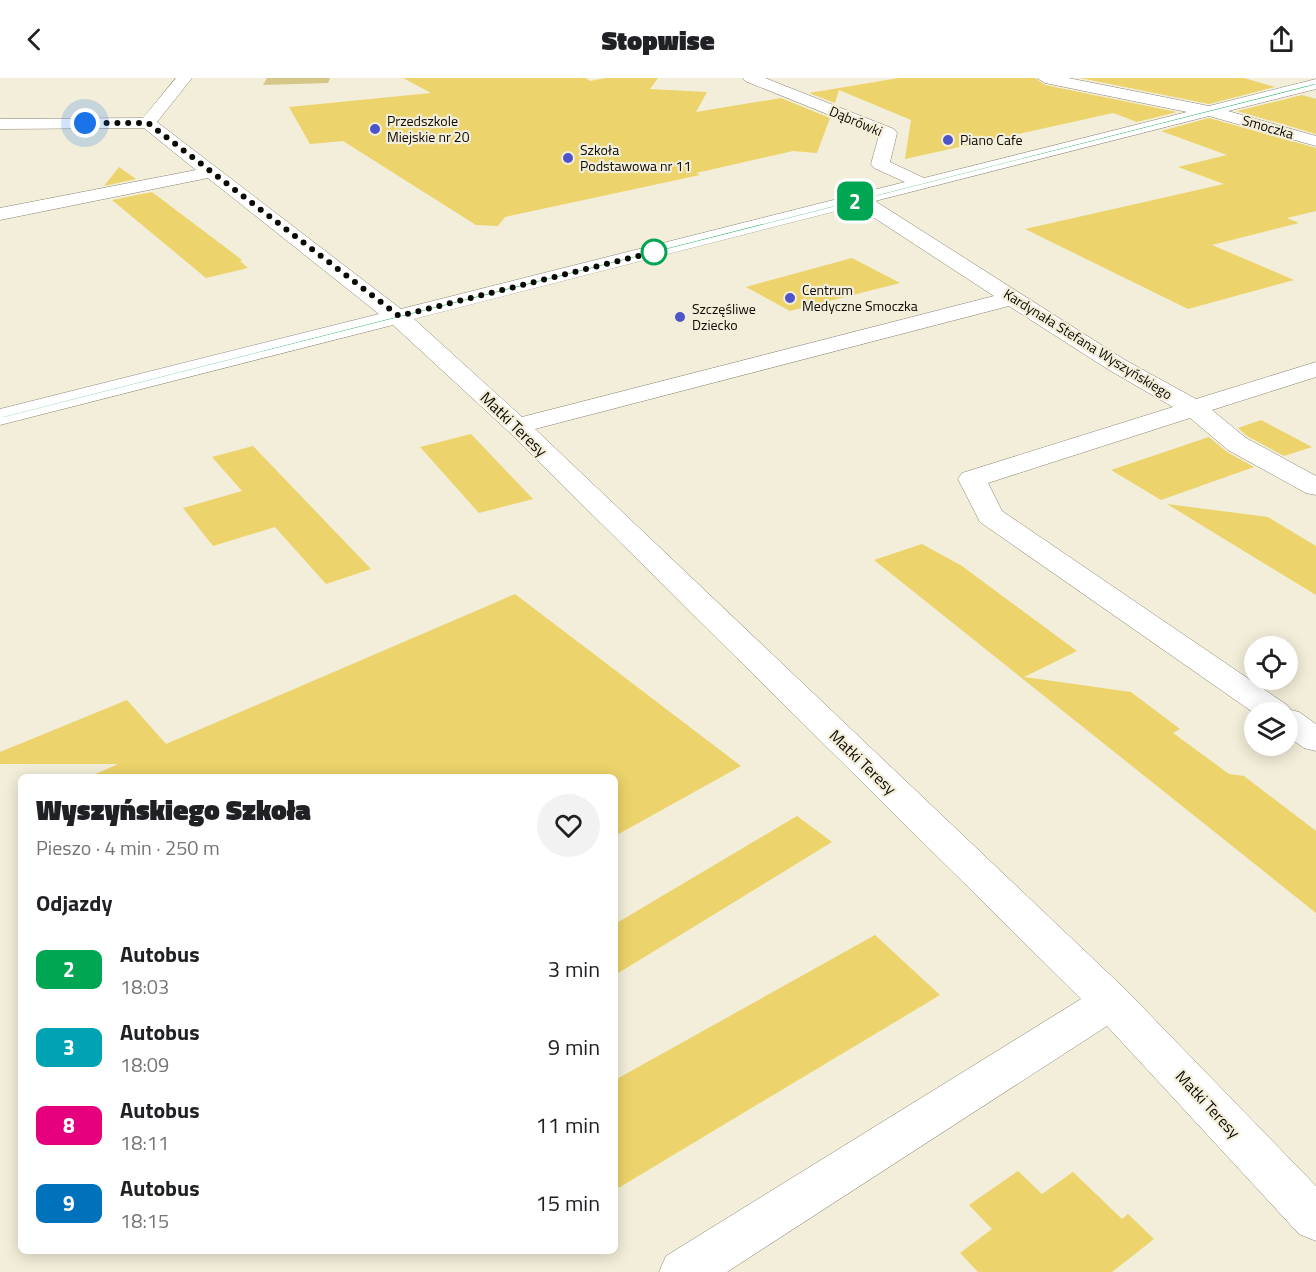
<!DOCTYPE html>
<html lang="pl">
<head>
<meta charset="utf-8">
<style>
  :root { --surface:#fff; --page:#f2f2f2; --text:#202124; --muted:#757577 }
  body { margin:0; font-family:"Titillium Web",sans-serif; background:var(--page); color:var(--text); height:100vh; display:flex; flex-direction:column; font-size:22px; white-space:nowrap }
  * { box-sizing:border-box; margin:0 }
  p { font-size:20px; color:var(--muted) }
  .icon { flex:none; width:33px; height:33px; fill:none; stroke:currentColor; stroke-width:2; stroke-linecap:round; stroke-linejoin:round }
  .map { position:relative; flex:1; overflow:hidden }
  .sheet { position:absolute; left:18px; top:696px; width:600px; height:480px; display:flex; flex-direction:column; background:var(--surface); border-radius:9px; box-shadow:0 3px 15px #0003 }
  .sheet>* { flex:none }
  .badge { padding:0 12px; border-radius:9px; font-size:21px; line-height:39px }
  .tools { position:absolute; left:1244px; top:558px; display:grid; gap:12px }
  .tools a { display:grid; place-items:center; width:54px; height:54px; border-radius:50%; background:var(--surface); box-shadow:0 3px 15px #0003; font-size:30px }
  .you { position:absolute; width:30px; height:30px; margin:-15px; border:4px solid #fff; border-radius:50%; background:#1a73e8; box-shadow:0 0 0 9px #1a73e833 }
  .map>.badge { position:absolute; translate:-50% -50%; box-shadow:0 0 0 3px #fff }
  h2 { padding:0 18px; font-size:22px; line-height:54px }
  .round { display:grid; place-items:center; flex:none; width:63px; height:63px; border-radius:32px; background:var(--page) }
  .head { display:flex; align-items:center; justify-content:space-between; height:102px; padding:0 18px }
  h1 { font-size:28px; font-weight:800; line-height:45px }
  ul { padding:0; list-style:none }
  li { display:flex; align-items:center; gap:18px; height:78px; padding:0 18px }
  li div { flex:1 }
  li b { display:block; font-size:22px }
  li em { font-style:normal }
  li .badge { min-width:66px; font-weight:700; text-align:center }
  header { display:flex; justify-content:space-between; align-items:center; height:78px; padding:0 18px; background:var(--surface); font-size:27px; font-weight:800 }
  .map>svg:first-child { display:block }
  .green { fill:#d5c68a }
  .building { fill:#ecd36b }
  .lines { fill:none; stroke-linecap:round; stroke-linejoin:round }
  .minor-casing { stroke:#888471; stroke-width:1 }
  .minor { fill:#fff; fill-rule:evenodd }
  .line { fill:#00a651; stroke:#fff; stroke-width:1.5 }
  .walk { stroke:#0d0b05; stroke-width:6; stroke-dasharray:0 10.8 }
  .poi-dot { fill:#4e55cb; stroke:#f2eed9; stroke-width:2 }
  .stop-dot { fill:#fff; stroke:#00a651; stroke-width:3 }
  .labels { text-anchor:middle; stroke-width:4.5; stroke-linejoin:round; paint-order:stroke }
  .far-poi-label { font-size:14px; fill:#0d0b05; stroke:#f2eed9; text-anchor:start }
  .far-street-label { font-size:14px; fill:#0d0b05; stroke:#f2eed9 }
  .street-label { font-size:16px; fill:#0d0b05; stroke:#f2eed9 }
</style>
</head>
<body>
<header><svg class="icon" aria-label="back" viewBox="0 0 24 24"><path d="M15 5l-7 7 7 7"/></svg>Stopwise<svg class="icon" aria-label="share" viewBox="0 0 24 24"><path d="M12 15V3M7 8l5-5 5 5M5 13v7h14v-7"/></svg></header>
<div class="map">
<svg width="1316" height="1194" viewBox="0 0 1316 1194">
  <rect width="100%" height="100%" fill="#f2eed9"/>
  <polygon class="green" points="267,0 330,0 328,5 263,7"/>
  <g class="building">
    <polygon points="403,0 586,0 590,3 606,0 658,0 650,11 707,14 696,34 781,20 830,40 817,75 793,73 696,95 700,97 505,139 498,148 476,147 343,63 310,66 289,29 431,15"/>
    <polygon points="899,0 1035,0 1045,7 1177,34 1137,44 1113,35 905,81 911,42 839,12 835,25 809,15"/>
    <polygon points="1080,0 1244,0 1275,9 1209,26"/>
    <polygon points="1302,17 1316,21 1316,56 1237,33"/>
    <polygon points="1209,40 1316,70 1316,133 1287,140 1299,145 1212,167 1294,202 1188,231 1025,151 1224,106 1178,89 1227,77 1161,53"/>
    <polygon points="119,89 136,101 104,108"/>
    <polygon points="152,114 242,182 240,183 248,190 206,200 112,122"/>
    <polygon points="852,180 900,205 790,233 746,209"/>
    <polygon points="1261,342 1312,369 1284,378 1247,358 1238,350"/>
    <polygon points="471,356 533,421 479,435 420,369"/>
    <polygon points="1209,359 1227,374 1254,389 1161,422 1111,392"/>
    <polygon points="253,368 371,491 326,506 275,449 213,468 183,430 242,413 212,379"/>
    <polygon points="1167,426 1268,439 1316,468 1316,517"/>
    <polygon points="922,466 962,488 1077,573 1024,599 1131,614 1180,651 1173,655 1229,696 1244,698 1316,753 1316,835 874,482"/>
    <polygon points="515,516 741,688 615,758 615,699 89,699 118,686 0,686 0,674 127,622 166,666"/>
    <polygon points="797,738 832,764 615,897 615,846"/>
    <polygon points="875,857 940,917 615,1112 615,1002"/>
    <polygon points="1018,1093 1042,1116 1073,1094 1122,1141 1128,1136 1154,1161 1112,1194 978,1194 960,1175 992,1151 969,1127"/>
  </g>
  <g class="lines">
    <defs>
      <path id="minor" d="M176 0H192L157 44 401 231 905 104 874 90 871 86 879 57 745 3 743 0H765L894 51 897 55 890 84 924 100 1187 34 1045 5 1037 0H1068L1209 28 1316 1V11L1228 33 1316 58V68L1209 38 875 123 1125 282 1196 321 1316 284V299L1212 332 1246 360 1316 398V417L1306 415 1228 372 1190 340 988 405 1002 433 1287 627 1291 632 1299 634 1316 646V673L1304 670 1287 658V634L1254 635 980 444 958 401 962 395 1173 329 1109 292 1009 228 535 351 1126 912 1316 1108V1163L1299 1156 1107 948 727 1194H659L666 1178 1081 921 508 353 393 247 0 347V331L379 236 208 100 0 142V130L196 92 144 50 0 51V41L143 40ZM856 128 994 218 522 339 414 241Z"/>
    </defs>
    <use href="#minor" class="minor-casing"/>
    <use href="#minor" class="minor"/>
  </g>
  <polygon class="line" points="1316,5 1316,7 3,340 0,339"/>
  <g class="lines">
    <polyline class="walk" points="85,45 148,45 399,238 662,172 654,174"/>
  </g>
  <g class="poi-dot">
    <circle cx="375" cy="51" r="6"/>
    <circle cx="948" cy="62" r="6"/>
    <circle cx="568" cy="80" r="6"/>
    <circle cx="790" cy="220" r="6"/>
    <circle cx="680" cy="239" r="6"/>
  </g>
  <circle class="stop-dot" cx="654" cy="174" r="12"/>
  <g class="labels">
    <g class="far-poi-label">
      <text x="387" y="48">Przedszkole<tspan x="387" dy="16">Miejskie nr 20</tspan></text>
      <text x="960" y="67">Piano Cafe</text>
      <text x="580" y="77">Szkoła<tspan x="580" dy="16">Podstawowa nr 11</tspan></text>
      <text x="802" y="217">Centrum<tspan x="802" dy="16">Medyczne Smoczka</tspan></text>
      <text x="692" y="236">Szczęśliwe<tspan x="692" dy="16">Dziecko</tspan></text>
    </g>
    <g class="far-street-label">
      <text transform="translate(856 43) rotate(23)" y="5">Dąbrówki</text>
      <text transform="translate(1268 49) rotate(16)" y="5">Smoczka</text>
      <text transform="translate(1088 266) rotate(32)" y="5">Kardynała Stefana Wyszyńskiego</text>
    </g>
    <g class="street-label">
      <text transform="translate(514 346) rotate(44)" y="6">Matki Teresy</text>
      <text transform="translate(863 684) rotate(44)" y="6">Matki Teresy</text>
      <text transform="translate(1208 1026) rotate(47)" y="6">Matki Teresy</text>
    </g>
  </g>
</svg>
<div class="tools">
<a><svg class="icon" aria-label="locate" viewBox="0 0 24 24"><circle cx="12" cy="12" r="6"/><path d="M12 2v4M12 18v4M2 12h4M18 12h4"/></svg></a>
<a><svg class="icon" aria-label="layers" viewBox="0 0 24 24"><path d="M12 4l9 5-9 5-9-5zM3 14l9 5 9-5"/></svg></a>
</div>
<div class="you" style="left:85px;top:45px"></div>
<b class="badge" style="left:855px;top:123px;background:#00a651;color:#fff">2</b>
<section class="sheet">
<div class="head"><div><h1>Wyszyńskiego Szkoła</h1><p>Pieszo · 4 min · 250 m</p></div><a class="round"><svg class="icon" aria-label="heart" viewBox="0 0 24 24"><path d="M12 20l-8-8c-3-5 5-10 8-4 3-6 11-1 8 4z"/></svg></a></div>
<h2>Odjazdy</h2>
<ul>
<li><span class="badge" style="background:#00a651;color:#fff">2</span><div><b>Autobus</b><p>18:03</p></div><em>3 min</em></li>
<li><span class="badge" style="background:#00a3b4;color:#fff">3</span><div><b>Autobus</b><p>18:09</p></div><em>9 min</em></li>
<li><span class="badge" style="background:#e6007e;color:#fff">8</span><div><b>Autobus</b><p>18:11</p></div><em>11 min</em></li>
<li><span class="badge" style="background:#0072bc;color:#fff">9</span><div><b>Autobus</b><p>18:15</p></div><em>15 min</em></li>
</ul>
</section>
</div>
</body>
</html>
